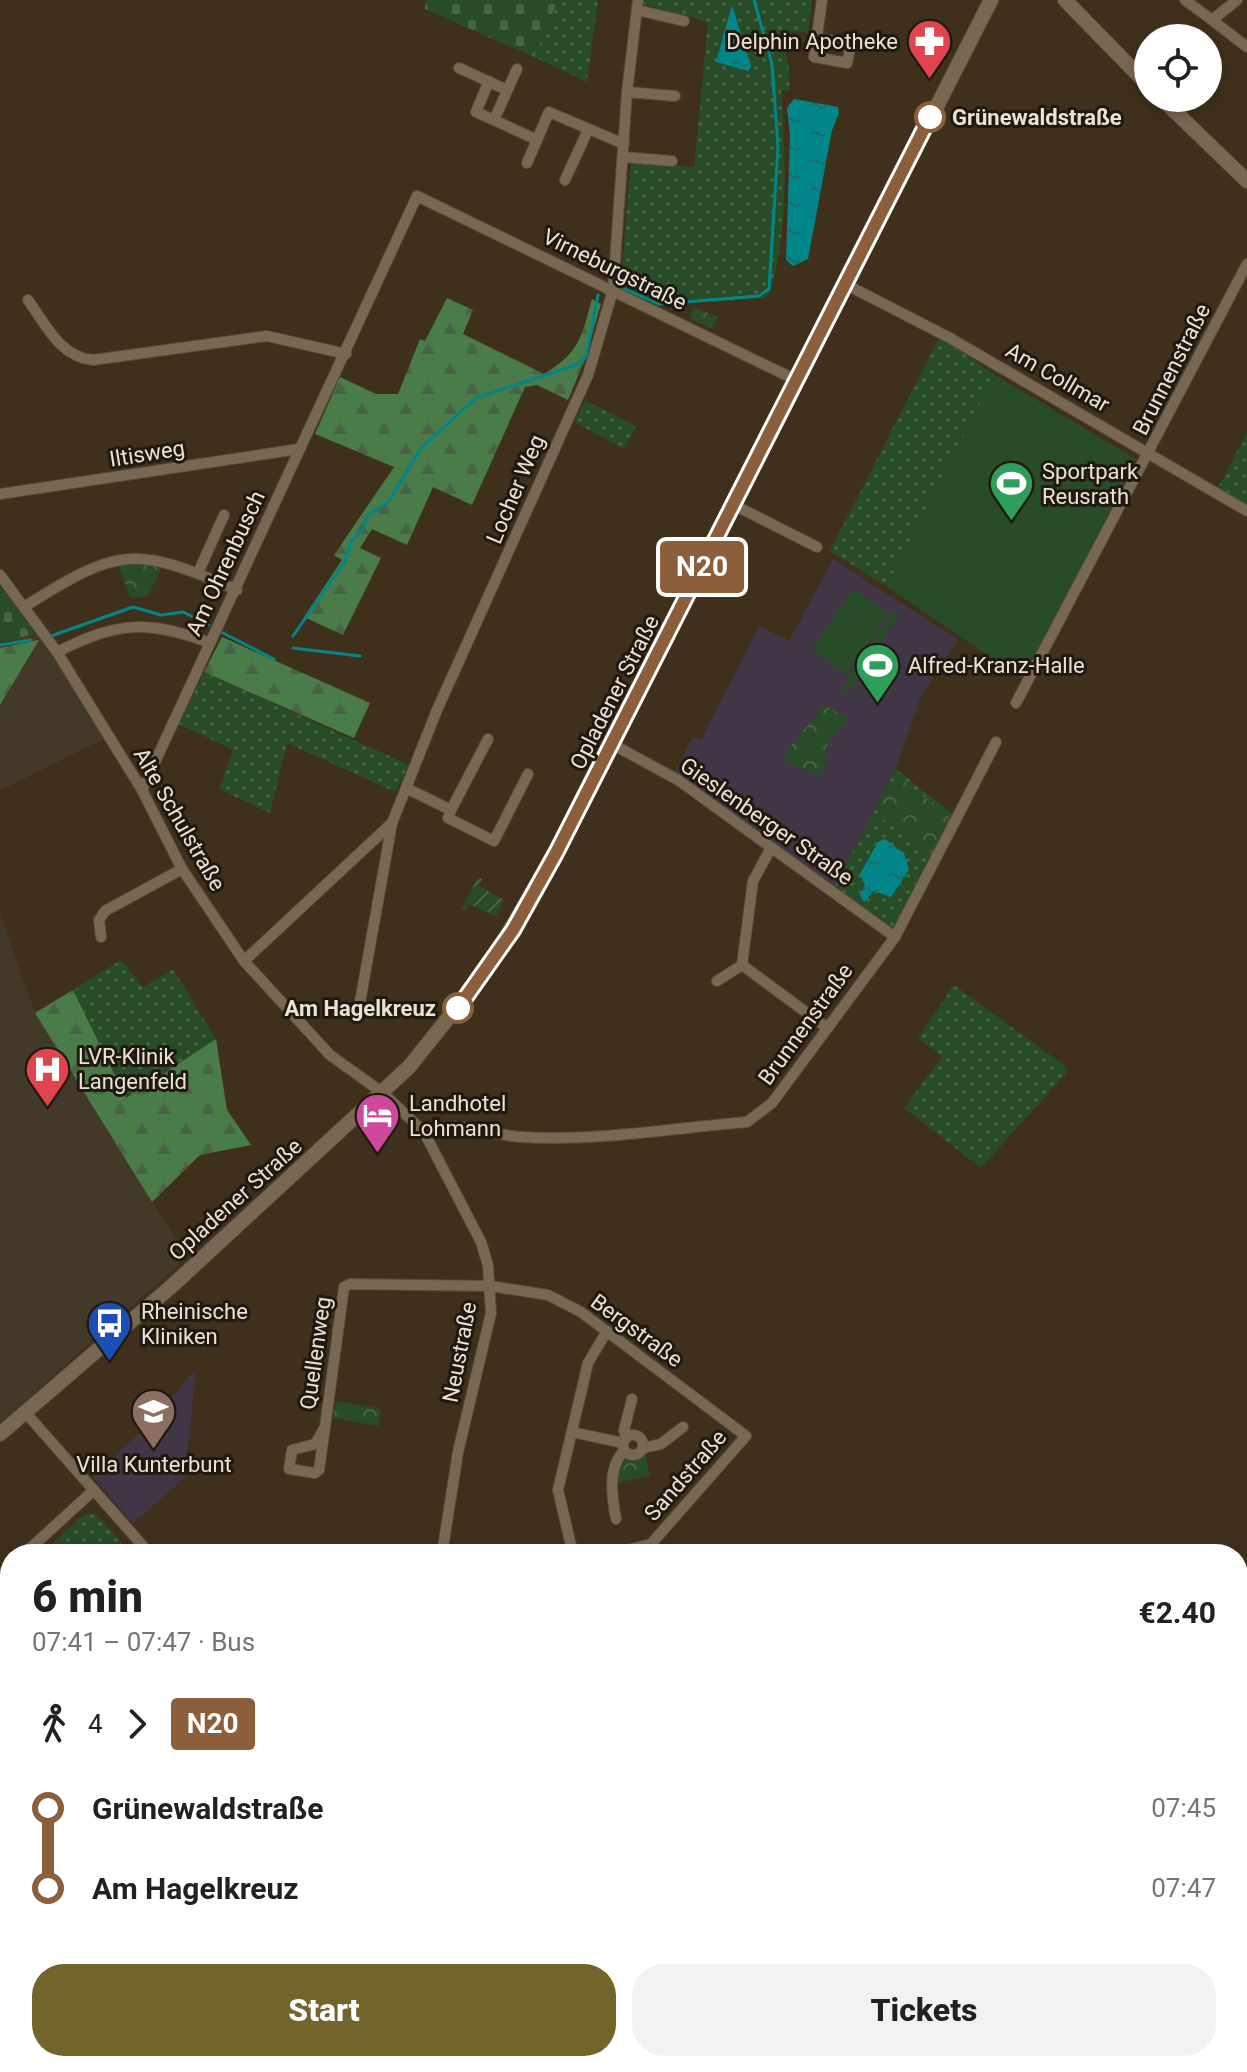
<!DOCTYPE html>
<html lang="en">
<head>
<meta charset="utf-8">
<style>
  :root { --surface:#fff; --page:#f2f2f2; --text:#202124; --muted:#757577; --accent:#72642b }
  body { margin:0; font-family:Roboto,sans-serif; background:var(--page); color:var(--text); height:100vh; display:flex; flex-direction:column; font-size:30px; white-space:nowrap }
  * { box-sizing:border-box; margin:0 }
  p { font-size:26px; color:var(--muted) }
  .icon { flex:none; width:44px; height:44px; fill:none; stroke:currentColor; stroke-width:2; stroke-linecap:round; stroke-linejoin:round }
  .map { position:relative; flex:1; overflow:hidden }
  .sheet { position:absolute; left:0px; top:1544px; width:1248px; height:528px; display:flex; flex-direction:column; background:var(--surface); border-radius:32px 32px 0 0; box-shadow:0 4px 12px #0003 }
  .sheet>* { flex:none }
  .badge { padding:0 16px; border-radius:6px; font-size:28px; line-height:52px }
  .controls { position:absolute; left:1134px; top:24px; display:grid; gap:16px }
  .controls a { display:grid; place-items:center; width:88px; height:88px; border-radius:50%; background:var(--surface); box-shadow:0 4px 12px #0003; font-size:40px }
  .map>.badge { position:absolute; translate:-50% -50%; box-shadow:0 0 0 4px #fff }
  .legs { display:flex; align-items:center; gap:12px; height:88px; padding:0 32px; font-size:26px }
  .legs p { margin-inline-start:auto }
  .overview { display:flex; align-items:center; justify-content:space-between; height:136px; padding:0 32px }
  h1 { font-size:44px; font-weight:800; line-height:60px }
  .action { display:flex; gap:16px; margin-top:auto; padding:16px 32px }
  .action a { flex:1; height:92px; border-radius:32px; background:var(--accent); color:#fff; font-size:32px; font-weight:800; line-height:92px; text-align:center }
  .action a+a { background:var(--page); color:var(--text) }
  ul { padding:0 32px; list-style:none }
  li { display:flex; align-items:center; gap:28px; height:80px; font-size:30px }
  li i { display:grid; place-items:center; width:12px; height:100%; margin:0 10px; background:currentColor }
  li i::after { content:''; width:20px; height:20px; margin:-10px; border:6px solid; border-radius:50%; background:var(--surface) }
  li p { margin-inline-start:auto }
  li:first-child i { background:linear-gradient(#0000 50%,currentColor 0) }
  li:last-child i { background:linear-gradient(currentColor 50%,#0000 0) }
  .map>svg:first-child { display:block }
  .education { fill:#413645 }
  .medical { fill:#433929 }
  .grass { fill:url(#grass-dots) }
  .forest { fill:url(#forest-firs) }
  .cemetery { fill:url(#cemetery-stones) }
  .park { fill:url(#park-crowns) }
  .garden { fill:url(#garden-furrows) }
  .pitch { fill:#284b28 }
  .water { fill:url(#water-ripples) }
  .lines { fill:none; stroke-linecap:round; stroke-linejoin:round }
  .stream { stroke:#018789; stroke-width:3 }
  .street-casing { stroke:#584d3a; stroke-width:12 }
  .secondary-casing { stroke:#584d3a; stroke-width:16 }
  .street { stroke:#786851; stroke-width:10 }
  .secondary { stroke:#786851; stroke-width:14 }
  .line-1-casing { stroke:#fff; stroke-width:18 }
  .line-1 { stroke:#8b5e3c; stroke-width:12 }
  .stop-1-dot { fill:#fff; stroke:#8b5e3c; stroke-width:4 }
  .labels { text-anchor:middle; stroke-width:6; stroke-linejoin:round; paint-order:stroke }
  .poi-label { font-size:22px; fill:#ebe2d5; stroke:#201910; text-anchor:start }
  .stop-label { font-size:22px; font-weight:bold; fill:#ebe2d5; stroke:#201910; text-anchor:start }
  .street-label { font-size:22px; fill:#ebe2d5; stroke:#201910 }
</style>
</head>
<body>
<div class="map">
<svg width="1247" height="2072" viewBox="0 0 1247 2072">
  <defs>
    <pattern id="grass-dots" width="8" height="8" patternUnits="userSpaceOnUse" patternTransform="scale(2)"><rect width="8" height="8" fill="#284b28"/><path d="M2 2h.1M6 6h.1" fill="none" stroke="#476546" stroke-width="1.8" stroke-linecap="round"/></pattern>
    <pattern id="forest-firs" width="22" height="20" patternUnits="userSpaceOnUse" patternTransform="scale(2)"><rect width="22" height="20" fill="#497c49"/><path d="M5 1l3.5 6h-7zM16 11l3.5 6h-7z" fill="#486345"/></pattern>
    <pattern id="cemetery-stones" width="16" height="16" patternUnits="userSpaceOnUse" patternTransform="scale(2)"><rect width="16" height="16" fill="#284b28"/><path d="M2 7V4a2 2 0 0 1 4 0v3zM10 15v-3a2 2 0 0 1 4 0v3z" fill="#476546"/></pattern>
    <pattern id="park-crowns" width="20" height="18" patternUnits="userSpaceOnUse" patternTransform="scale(2)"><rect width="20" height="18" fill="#284b28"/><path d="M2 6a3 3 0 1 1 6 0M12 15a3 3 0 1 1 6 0" fill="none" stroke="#476546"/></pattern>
    <pattern id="garden-furrows" width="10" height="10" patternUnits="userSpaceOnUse" patternTransform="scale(2)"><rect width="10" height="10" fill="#284b28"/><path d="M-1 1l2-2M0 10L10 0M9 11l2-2" fill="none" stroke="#476546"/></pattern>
    <pattern id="water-ripples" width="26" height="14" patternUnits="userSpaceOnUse" patternTransform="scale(2)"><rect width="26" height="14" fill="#018789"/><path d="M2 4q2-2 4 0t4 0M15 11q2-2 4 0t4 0" fill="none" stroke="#1d6c6c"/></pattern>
  </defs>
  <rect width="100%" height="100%" fill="#3e301b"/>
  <g class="education">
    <polygon points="833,559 958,640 921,696 896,769 834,888 673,776 693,737 701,740 759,626 789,641"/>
    <polygon points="196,1369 185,1478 133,1523 92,1476 150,1423"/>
  </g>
  <g class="medical">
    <polygon points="0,586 59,666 105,738 0,791"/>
    <polygon points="0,914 35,1013 187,1257 0,1423"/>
  </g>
  <g class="grass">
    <polygon points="558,0 598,0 587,82 534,57"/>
    <path d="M643 0H812L808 33 779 30 788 61 790 91 781 90C786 146 789 244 768 296L762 298 658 306 620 289 631 162 694 167 708 22 642 4Z"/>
    <polygon points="940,336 995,375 886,586 830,551"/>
    <polygon points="585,400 636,426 624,449 574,422"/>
    <polygon points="1247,432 1247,502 1246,505 1218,488"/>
    <polygon points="204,672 409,765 395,792 287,743 270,813 219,789 233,750 179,724"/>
    <polygon points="896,769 954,815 895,927 889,928 834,888"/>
    <polygon points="121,960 143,987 173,969 216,1039 126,1098 73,990"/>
    <polygon points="954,985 1065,1066 1067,1072 981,1168 904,1108 942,1057 918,1038"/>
    <polygon points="96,1514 132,1554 41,1554 83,1515"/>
    <polygon points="10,1583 10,1650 0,1638 0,1592"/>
    <polygon points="0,1678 10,1699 10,2062 55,2062 55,2072 13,2072 0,2060"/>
    <polygon points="1238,1913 1247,1928 1247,1956 1238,1962"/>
    <polygon points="156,2062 198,2062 197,2072 155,2072"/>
  </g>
  <g class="forest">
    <path d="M447 298 473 310 463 334 544 374C580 352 581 338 592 299L601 304 584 362 568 400 537 385 525 387 472 505 433 487 407 545 372 529 360 548 381 558 343 635 304 617 342 560 334 555 394 467 315 434 340 377 376 394H398L420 339 425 341Z"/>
    <polygon points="222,637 370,703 354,738 204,672"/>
    <polygon points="39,640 0,705 0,648"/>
    <polygon points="73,990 126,1098 216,1039 227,1110 251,1145 200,1155 152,1202 35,1013"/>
  </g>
  <g class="cemetery">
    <polygon points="425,0 558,0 534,57 425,9"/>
    <polygon points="0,586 36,634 0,642"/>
  </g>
  <g class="park">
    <polygon points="694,307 717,317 712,329 689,318"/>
    <polygon points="128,563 163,565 148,596 130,598 118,564"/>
    <polygon points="824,705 848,718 825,748 827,760 820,776 784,761 787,751"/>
    <polygon points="898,776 949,817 928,853 876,814"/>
    <polygon points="336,1401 381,1409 378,1426 333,1418"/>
    <polygon points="645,1454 650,1476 616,1483 621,1460 636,1460"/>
  </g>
  <polygon class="garden" points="478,877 482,879 479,886 504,900 496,916 469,904 465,911 462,909"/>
  <g class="pitch">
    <polygon points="995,375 1136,459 1024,680 886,586"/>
    <polygon points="853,589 888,613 847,675 812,649"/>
    <polygon points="892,611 899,615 847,694 841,689"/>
  </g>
  <g class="water">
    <polygon points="732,5 751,66 749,71 716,62"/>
    <polygon points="794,99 838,107 839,114 832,130 808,259 793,266 786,260 790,135 787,108"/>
    <polygon points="885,839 904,853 909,870 891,897 874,891 864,902 860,895 865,885 860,874 878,842"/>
  </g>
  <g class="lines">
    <g class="stream">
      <polyline points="618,286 659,304 759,296 769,289 778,147 772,64 754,0"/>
      <polyline points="221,632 274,659"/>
      <polyline points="51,636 133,607 161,615 183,612 209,625"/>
      <polyline points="293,636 345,561 351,541 361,532 368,515 388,502 422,447 476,398 576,365 586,357 598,295"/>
      <polyline points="0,645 31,640"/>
      <polyline points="293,648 360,656"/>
    </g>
    <defs>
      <g id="street">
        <polyline points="1185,0 1212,20 1237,0"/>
        <polyline points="637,10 684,21"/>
        <polyline points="1212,20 1247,47"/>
        <polyline points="818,38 851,44 847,63 814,57 822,0"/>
        <polyline points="459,68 507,90"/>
        <polyline points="517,69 494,120 537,140"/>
        <polyline points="489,81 476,112 494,120"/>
        <polyline points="627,92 675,96"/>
        <polyline points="623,157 672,161"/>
        <polyline points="527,163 549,112 624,144"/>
        <polyline points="565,180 588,130"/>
        <polyline points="845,284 950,338 1247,511"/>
        <path d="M28 300C46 325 60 357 93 360L267 336 346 354"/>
        <polyline points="0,494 299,449"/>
        <polyline points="734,505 817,547"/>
        <polyline points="198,573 224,515"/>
        <polyline points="0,575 57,652 142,790 182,869 244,961 330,1055 383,1093 424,1132 481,1242 488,1265 491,1313 458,1452 442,1554"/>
        <path d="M24 607C119 547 134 545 237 590"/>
        <path d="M57 652C117 622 147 619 210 643"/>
        <polyline points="1016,703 1247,264"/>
        <polyline points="612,744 678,780 895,937"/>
        <polyline points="406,788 451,810 488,739"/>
        <polyline points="142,790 417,196 796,380"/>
        <polyline points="451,810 448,818 494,841 528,774"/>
        <polyline points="101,937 99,920 105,911 182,869"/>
        <polyline points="244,961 392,823 437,710 588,375 613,290 627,92 638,0"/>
        <polyline points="742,965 826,1027"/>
        <polyline points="717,981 742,965 753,881 771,848"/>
        <polyline points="360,1002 392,823"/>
        <path d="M424 1132C451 1118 491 1135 521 1137 595 1142 673 1128 747 1122L772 1103 895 937 996 742"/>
        <polyline points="25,1412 150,1554"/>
        <polyline points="325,1427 319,1470 315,1473 289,1469 292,1450 315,1444 325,1427 344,1287 350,1284 490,1286 548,1295 581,1312 746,1436 651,1544 610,1554"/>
        <polyline points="572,1432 623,1443"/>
        <circle cx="633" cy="1445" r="10"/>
        <polyline points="626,1438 624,1430 632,1399"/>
        <polyline points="643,1448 661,1444 683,1427"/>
        <path d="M616 1519C612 1498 607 1468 624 1451"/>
        <polyline points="24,1554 94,1490"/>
        <polyline points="573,1554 558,1490 588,1363 607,1331"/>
        <polyline points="0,1576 10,1567"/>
        <polyline points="0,1654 10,1666"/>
        <polyline points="508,2062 511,2072"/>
      </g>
      <g id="secondary">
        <polyline points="1065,0 1148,85"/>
        <polyline points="1161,98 1247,181"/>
        <polyline points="0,1434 173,1285 409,1067 485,972 556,853 991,0"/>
        <polyline points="1238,1699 1247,1694"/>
        <polyline points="559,2072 574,2062"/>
      </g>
    </defs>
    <use href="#street" class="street-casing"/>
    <use href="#secondary" class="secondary-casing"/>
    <use href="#street" class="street"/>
    <use href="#secondary" class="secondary"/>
  </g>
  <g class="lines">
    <defs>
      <polyline id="line-1" points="458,1008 513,930 556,853 930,117"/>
    </defs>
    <use href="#line-1" class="line-1-casing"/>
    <use href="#line-1" class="line-1"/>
  </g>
  <defs>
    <symbol id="pharmacy-pin" viewBox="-11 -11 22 30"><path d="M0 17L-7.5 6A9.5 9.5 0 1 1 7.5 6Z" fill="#e0444e" stroke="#201910"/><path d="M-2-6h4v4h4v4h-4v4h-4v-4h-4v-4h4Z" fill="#fff"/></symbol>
    <symbol id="stadium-pin" viewBox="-11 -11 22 30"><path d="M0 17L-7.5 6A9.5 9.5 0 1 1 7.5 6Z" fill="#2e9e5b" stroke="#201910"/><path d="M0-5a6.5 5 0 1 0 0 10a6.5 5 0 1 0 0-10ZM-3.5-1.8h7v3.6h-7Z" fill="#fff"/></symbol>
    <symbol id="hospital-pin" viewBox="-11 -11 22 30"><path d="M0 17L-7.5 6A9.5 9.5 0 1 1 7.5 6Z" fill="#e0444e" stroke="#201910"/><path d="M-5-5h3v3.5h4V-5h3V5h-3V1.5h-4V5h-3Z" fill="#fff"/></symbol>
    <symbol id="hotel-pin" viewBox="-11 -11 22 30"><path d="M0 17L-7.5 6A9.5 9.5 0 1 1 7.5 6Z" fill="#d1479c" stroke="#201910"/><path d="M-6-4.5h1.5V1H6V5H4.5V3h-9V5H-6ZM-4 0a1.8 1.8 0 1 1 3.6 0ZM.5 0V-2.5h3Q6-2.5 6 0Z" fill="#fff"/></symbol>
    <symbol id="bus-pin" viewBox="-11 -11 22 30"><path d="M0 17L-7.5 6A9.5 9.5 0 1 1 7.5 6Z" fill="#1a4fb4" stroke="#201910"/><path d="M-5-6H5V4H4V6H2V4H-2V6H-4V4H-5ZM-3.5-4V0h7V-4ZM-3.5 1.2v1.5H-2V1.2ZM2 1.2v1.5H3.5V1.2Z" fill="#fff"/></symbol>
    <symbol id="school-pin" viewBox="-11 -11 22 30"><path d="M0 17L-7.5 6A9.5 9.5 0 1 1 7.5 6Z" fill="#8d6e63" stroke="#201910"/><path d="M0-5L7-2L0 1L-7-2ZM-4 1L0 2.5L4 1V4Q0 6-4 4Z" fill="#fff"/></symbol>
  </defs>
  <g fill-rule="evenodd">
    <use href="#pharmacy-pin" x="904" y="16" width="51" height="69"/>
    <use href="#stadium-pin" x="986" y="458" width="51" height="69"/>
    <use href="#stadium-pin" x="852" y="640" width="51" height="69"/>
    <use href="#hospital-pin" x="22" y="1044" width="51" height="69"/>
    <use href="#hotel-pin" x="352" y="1090" width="51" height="69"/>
    <use href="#bus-pin" x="84" y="1298" width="51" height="69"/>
    <use href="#school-pin" x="128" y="1386" width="51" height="69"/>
  </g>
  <g class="stop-1-dot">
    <circle cx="930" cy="117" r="14"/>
    <circle cx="458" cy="1008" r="14"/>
  </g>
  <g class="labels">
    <g class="poi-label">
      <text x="898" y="49" text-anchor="end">Delphin Apotheke</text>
      <text x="1042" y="479">Sportpark<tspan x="1042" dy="25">Reusrath</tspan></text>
      <text x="908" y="673">Alfred-Kranz-Halle</text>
      <text x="78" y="1064">LVR-Klinik<tspan x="78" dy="25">Langenfeld</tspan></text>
      <text x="409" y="1111">Landhotel<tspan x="409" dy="25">Lohmann</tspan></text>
      <text x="141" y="1319">Rheinische<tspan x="141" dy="25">Kliniken</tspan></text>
      <text x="154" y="1472" text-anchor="middle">Villa Kunterbunt</text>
    </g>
    <g class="stop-label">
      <text x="952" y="125">Grünewaldstraße</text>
      <text x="436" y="1016" text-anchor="end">Am Hagelkreuz</text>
    </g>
    <g class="street-label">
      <text transform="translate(615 269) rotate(26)" y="8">Virneburgstraße</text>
      <text transform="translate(1171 369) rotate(-63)" y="8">Brunnenstraße</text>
      <text transform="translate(1058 377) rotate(30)" y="8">Am Collmar</text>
      <text transform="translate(147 453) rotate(-9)" y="8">Iltisweg</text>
      <text transform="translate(515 489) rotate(-67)" y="8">Locher Weg</text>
      <text transform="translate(225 563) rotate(-65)" y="8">Am Ohrenbusch</text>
      <text transform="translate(614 692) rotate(-63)" y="8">Opladener Straße</text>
      <text transform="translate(180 819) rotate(60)" y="8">Alte Schulstraße</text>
      <text transform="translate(767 821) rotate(35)" y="8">Gieslenberger Straße</text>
      <text transform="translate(805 1024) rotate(-54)" y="8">Brunnenstraße</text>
      <text transform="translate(235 1199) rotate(-42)" y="8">Opladener Straße</text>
      <text transform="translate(637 1330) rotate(36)" y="8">Bergstraße</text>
      <text transform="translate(459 1352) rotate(-79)" y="8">Neustraße</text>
      <text transform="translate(315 1353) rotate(-82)" y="8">Quellenweg</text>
      <text transform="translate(685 1475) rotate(-49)" y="8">Sandstraße</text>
    </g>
  </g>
</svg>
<div class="controls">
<a><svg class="icon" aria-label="locate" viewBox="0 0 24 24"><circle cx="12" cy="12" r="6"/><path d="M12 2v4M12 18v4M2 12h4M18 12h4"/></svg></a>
</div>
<b class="badge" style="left:702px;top:567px;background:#8b5e3c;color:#fff">N20</b>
<section class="sheet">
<div class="overview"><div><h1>6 min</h1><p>07:41 – 07:47 · Bus</p></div><b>€2.40</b></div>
<div class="legs"><svg class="icon" aria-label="walk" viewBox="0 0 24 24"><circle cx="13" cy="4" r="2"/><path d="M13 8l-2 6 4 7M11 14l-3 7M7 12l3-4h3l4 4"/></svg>4<svg class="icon" aria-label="forward" viewBox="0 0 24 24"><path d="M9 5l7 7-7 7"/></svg><b class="badge" style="background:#8b5e3c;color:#fff">N20</b></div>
<ul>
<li><i style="color:#8b5e3c"></i><b>Grünewaldstraße</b><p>07:45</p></li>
<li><i style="color:#8b5e3c"></i><b>Am Hagelkreuz</b><p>07:47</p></li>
</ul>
<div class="action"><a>Start</a><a>Tickets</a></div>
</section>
</div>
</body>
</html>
